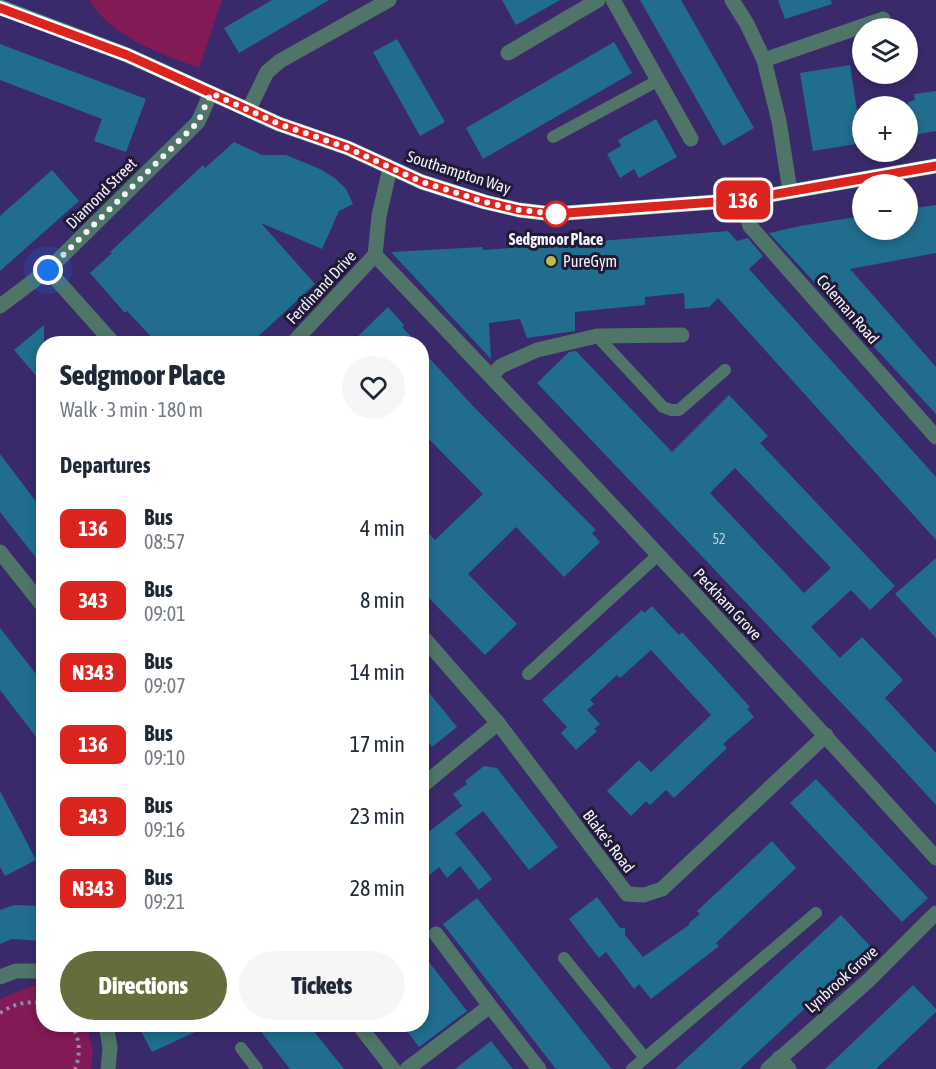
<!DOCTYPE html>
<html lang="en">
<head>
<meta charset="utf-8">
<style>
  :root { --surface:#fff; --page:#f6f6f7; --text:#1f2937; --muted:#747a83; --accent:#666c3c }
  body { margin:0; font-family:"Asap Condensed",sans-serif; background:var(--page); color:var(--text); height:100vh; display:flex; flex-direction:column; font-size:22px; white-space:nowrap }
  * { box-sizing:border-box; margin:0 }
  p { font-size:20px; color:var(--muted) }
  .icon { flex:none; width:33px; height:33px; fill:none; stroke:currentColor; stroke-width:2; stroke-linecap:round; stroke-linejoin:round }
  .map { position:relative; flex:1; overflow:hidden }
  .sheet { position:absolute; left:36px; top:336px; width:393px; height:696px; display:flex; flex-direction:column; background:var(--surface); border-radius:24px; box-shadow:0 3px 9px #0003 }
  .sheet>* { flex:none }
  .badge { padding:0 12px; border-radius:9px; font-size:21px; line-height:39px }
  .controls { position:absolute; left:852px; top:18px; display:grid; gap:12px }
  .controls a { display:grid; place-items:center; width:66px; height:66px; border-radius:50%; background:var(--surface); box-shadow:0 3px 9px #0003; font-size:30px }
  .you { position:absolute; width:30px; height:30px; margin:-15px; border:4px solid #fff; border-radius:50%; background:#1a73e8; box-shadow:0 0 0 9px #1a73e833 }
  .map>.badge { position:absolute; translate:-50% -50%; box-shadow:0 0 0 3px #fff }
  h2 { padding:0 24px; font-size:22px; line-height:54px }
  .round { display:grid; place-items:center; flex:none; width:63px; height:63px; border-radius:32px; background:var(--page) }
  .headline { display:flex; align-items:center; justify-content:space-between; height:102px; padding:0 24px }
  h1 { font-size:28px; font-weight:800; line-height:45px }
  .cta { display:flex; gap:12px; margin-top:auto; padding:12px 24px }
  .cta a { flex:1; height:69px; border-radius:36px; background:var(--accent); color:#fff; font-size:24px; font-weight:800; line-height:69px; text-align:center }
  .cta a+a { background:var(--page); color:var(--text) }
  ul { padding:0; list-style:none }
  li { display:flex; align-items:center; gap:18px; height:72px; padding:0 24px }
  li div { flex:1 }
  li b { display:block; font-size:22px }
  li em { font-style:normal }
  li .badge { min-width:66px; font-weight:700; text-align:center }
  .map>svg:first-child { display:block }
  .green { fill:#821a56 }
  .building { fill:#206d8d; fill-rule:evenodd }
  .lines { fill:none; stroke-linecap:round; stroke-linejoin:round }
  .path { stroke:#9289b0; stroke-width:4; stroke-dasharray:3 4.5; stroke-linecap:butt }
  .service { stroke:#4e7567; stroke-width:12 }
  .minor { stroke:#4e7567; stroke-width:15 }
  .secondary { stroke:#569681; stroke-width:15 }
  .line-casing { stroke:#fff; stroke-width:14 }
  .line { stroke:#dc241f; stroke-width:9 }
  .walk { stroke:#f3f3fb; stroke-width:6; stroke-dasharray:0 10.8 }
  .stop-dot { fill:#fff; stroke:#dc241f; stroke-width:3 }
  .poi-dot { fill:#bdbf43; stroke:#201a37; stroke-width:2 }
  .labels { text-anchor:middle; stroke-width:6; stroke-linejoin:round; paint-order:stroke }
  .number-label { font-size:14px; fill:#bed2e0 }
  .street-label { font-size:16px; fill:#f3f3fb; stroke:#201a37 }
  .stop-label { font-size:16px; font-weight:bold; fill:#f3f3fb; stroke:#201a37 }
  .poi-label { font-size:16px; fill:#f3f3fb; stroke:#201a37; text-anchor:start }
</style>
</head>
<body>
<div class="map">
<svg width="936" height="1069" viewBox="0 0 936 1069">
  <rect width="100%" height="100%" fill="#3a2a6c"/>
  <g class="green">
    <path d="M90 0H222L199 68C162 54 110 37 90 0Z"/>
    <polygon points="32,986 43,988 44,1024 87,1025 93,1052 91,1069 0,1069 0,999"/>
  </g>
  <g class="building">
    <polygon points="272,0 329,0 239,53 224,28"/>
    <polygon points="502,0 560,0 516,25"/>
    <polygon points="640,0 681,0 754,128 723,146"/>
    <polygon points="778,0 831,0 832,4 785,19"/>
    <polygon points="397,39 445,122 420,136 373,52"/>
    <polygon points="614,42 632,73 483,159 466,128"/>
    <polygon points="0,44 146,99 126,152 94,141 102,119 0,80"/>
    <polygon points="850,65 862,143 813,151 800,73"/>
    <polygon points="936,91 936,131 908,136 908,102 915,100 914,94"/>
    <polygon points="656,119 677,157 639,178 634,169 620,178 607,154 621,146 618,140"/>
    <polygon points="234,142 262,155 286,155 320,169 336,179 346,189 353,204 339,211 322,249 261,223 315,284 250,344 158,344 127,311 125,313 90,273 112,253 110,252 203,165 205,168"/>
    <polygon points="52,170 79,201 0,271 0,216"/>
    <polygon points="936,205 936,253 850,269 936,367 936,414 769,233 800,226 862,216 862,230 908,230 908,209"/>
    <polygon points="728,231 737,241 748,238 763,256 749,269 936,477 936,540 718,298 709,307 685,309 684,293 645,297 645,305 575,312 575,331 527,338 520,319 489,323 491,359 391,252 482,247 483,250"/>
    <polygon points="388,307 404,325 402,327 418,344 350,344"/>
    <polygon points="44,325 44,385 14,350"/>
    <polygon points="422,350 471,404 596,530 592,533 600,542 564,577 516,527 468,574 517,624 485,655 422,591 422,526 435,540 483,494 424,434 430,428 422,419"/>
    <path d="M576 351 672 452 729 395 768 436 760 443 895 586 870 610 851 590 811 627 840 658 862 637 903 680 885 698 936 753V805L870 733 537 383 569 352ZM735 468 831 568 804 593 710 493Z"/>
    <polygon points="0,454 44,512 44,568 0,512"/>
    <polygon points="936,558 936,638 895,594"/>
    <polygon points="652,606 679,635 682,632 750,707 747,709 754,717 723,744 727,748 674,798 666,790 650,805 646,801 631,816 607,791 639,760 651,772 711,715 651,650 620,678 617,675 590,700 594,704 587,710 600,724 594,729 597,731 576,750 561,733 567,727 542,700 642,610 644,613"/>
    <polygon points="0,628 44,684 44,747 0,690"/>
    <polygon points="422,684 457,727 432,747 422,734"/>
    <polygon points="484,766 497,768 558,847 529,870 483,811 455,833 492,879 479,890 460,866 447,878 439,867 422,881 422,837 462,806 453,794 467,784 465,781"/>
    <polygon points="816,779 928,898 902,922 790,803"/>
    <polygon points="0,791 36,860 5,876 0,867"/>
    <polygon points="772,841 796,868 716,943 719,946 651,999 639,984 634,989 606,952 599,958 569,919 597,897 620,928 625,928 625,935 643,957 689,925 690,922 700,914 697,911"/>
    <polygon points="477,898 612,1069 556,1069 443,924"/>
    <polygon points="14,905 44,906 44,941 12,939 0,944 0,910"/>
    <polygon points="841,915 871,947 759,1051 740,1069 675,1069"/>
    <polygon points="422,953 467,1011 419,1047 402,1024 422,1024"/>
    <polygon points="913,985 936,1009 936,1012 876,1069 825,1069"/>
    <polygon points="137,1024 212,1024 152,1052"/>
    <polygon points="255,1024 308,1024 344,1069 290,1069"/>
    <polygon points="491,1041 513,1069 455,1069"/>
  </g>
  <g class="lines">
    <g class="path">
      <path d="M0 1013C14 1004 27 1000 44 1004"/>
      <path d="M71 1024C80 1038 81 1054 75 1069"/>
      <polyline points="76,1028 83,1024"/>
    </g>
    <g class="service">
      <polyline points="553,137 659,80"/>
      <polyline points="597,336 663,407 671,410 679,410 725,370"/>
      <polyline points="528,674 658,555"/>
      <polyline points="564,958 645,1058 632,1069"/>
      <polyline points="241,1048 257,1069"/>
      <polyline points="645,1058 816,913"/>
    </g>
    <g class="minor">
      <polyline points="613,0 691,139"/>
      <polyline points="732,0 747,24 764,60 779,121 790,191"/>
      <polyline points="508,53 598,0"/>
      <polyline points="764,60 883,19"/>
      <polyline points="249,109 267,72 280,61 389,0"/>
      <path d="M390 168 379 216 375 255C565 453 752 654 936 858"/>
      <polyline points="742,200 750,226 936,437"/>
      <polyline points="48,270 114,344"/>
      <polyline points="0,306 48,270 198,122 211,93"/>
      <polyline points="292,344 375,255"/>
      <polyline points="491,376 501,366 537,350 597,336 682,335"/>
      <polyline points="0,552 44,607"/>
      <polyline points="422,636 498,723 627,894 644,895 662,889 826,735"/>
      <polyline points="422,786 498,723"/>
      <polyline points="0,977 16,971 44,971"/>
      <polyline points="490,1006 539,1069"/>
      <polyline points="106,1024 110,1048 108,1069"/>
      <polyline points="358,1024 393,1069"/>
      <polyline points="779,1058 789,1069"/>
      <polyline points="407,1069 490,1006 436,934"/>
      <polyline points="768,1069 869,980 936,913"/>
    </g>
    <polyline class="secondary" points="0,7 127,55 279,124 348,148 422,182 485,202 519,210 553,214 742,200 936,166"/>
  </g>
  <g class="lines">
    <defs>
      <polyline id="line" points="0,8 127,55 279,124 348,148 422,182 485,202 519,210 553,214 742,200 936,166"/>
    </defs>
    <use href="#line" class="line-casing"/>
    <use href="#line" class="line"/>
    <polyline class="walk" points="48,270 198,122 211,93 279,124 348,148 422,182 485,202 519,210 556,214"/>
  </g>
  <circle class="stop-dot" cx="556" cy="214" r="12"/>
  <circle class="poi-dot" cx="551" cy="261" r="6"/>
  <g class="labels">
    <g class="number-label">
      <text x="719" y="544">52</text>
    </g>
    <g class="street-label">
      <text transform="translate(459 172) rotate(18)" y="6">Southampton Way</text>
      <text transform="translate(101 193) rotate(-45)" y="6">Diamond Street</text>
      <text transform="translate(321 287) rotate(-47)" y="6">Ferdinand Drive</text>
      <text transform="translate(848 309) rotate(49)" y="6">Coleman Road</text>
      <text transform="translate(728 604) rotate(47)" y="6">Peckham Grove</text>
      <text transform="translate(609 841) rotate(53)" y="6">Blake's Road</text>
      <text transform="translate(841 979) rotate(-42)" y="6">Lynbrook Grove</text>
    </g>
    <g class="stop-label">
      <text x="556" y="245">Sedgmoor Place</text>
    </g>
    <g class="poi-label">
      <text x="563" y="267">PureGym</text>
    </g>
  </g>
</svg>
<div class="controls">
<a><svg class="icon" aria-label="layers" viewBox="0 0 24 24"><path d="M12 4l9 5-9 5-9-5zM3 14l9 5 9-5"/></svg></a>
<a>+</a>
<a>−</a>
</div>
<div class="you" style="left:48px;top:270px"></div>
<b class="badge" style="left:743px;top:200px;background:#dc241f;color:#fff">136</b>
<section class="sheet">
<div class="headline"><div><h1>Sedgmoor Place</h1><p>Walk · 3 min · 180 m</p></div><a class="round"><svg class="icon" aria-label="heart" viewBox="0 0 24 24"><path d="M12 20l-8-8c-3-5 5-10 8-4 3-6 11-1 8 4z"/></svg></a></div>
<h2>Departures</h2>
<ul>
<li><span class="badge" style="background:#dc241f;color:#fff">136</span><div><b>Bus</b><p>08:57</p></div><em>4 min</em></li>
<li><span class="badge" style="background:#dc241f;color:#fff">343</span><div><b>Bus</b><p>09:01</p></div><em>8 min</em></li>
<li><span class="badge" style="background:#dc241f;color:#fff">N343</span><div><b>Bus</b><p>09:07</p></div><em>14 min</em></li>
<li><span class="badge" style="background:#dc241f;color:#fff">136</span><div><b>Bus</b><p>09:10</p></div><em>17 min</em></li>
<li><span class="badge" style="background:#dc241f;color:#fff">343</span><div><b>Bus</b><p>09:16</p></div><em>23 min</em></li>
<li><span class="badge" style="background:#dc241f;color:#fff">N343</span><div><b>Bus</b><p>09:21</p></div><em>28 min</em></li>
</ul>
<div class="cta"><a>Directions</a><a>Tickets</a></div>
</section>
</div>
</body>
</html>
